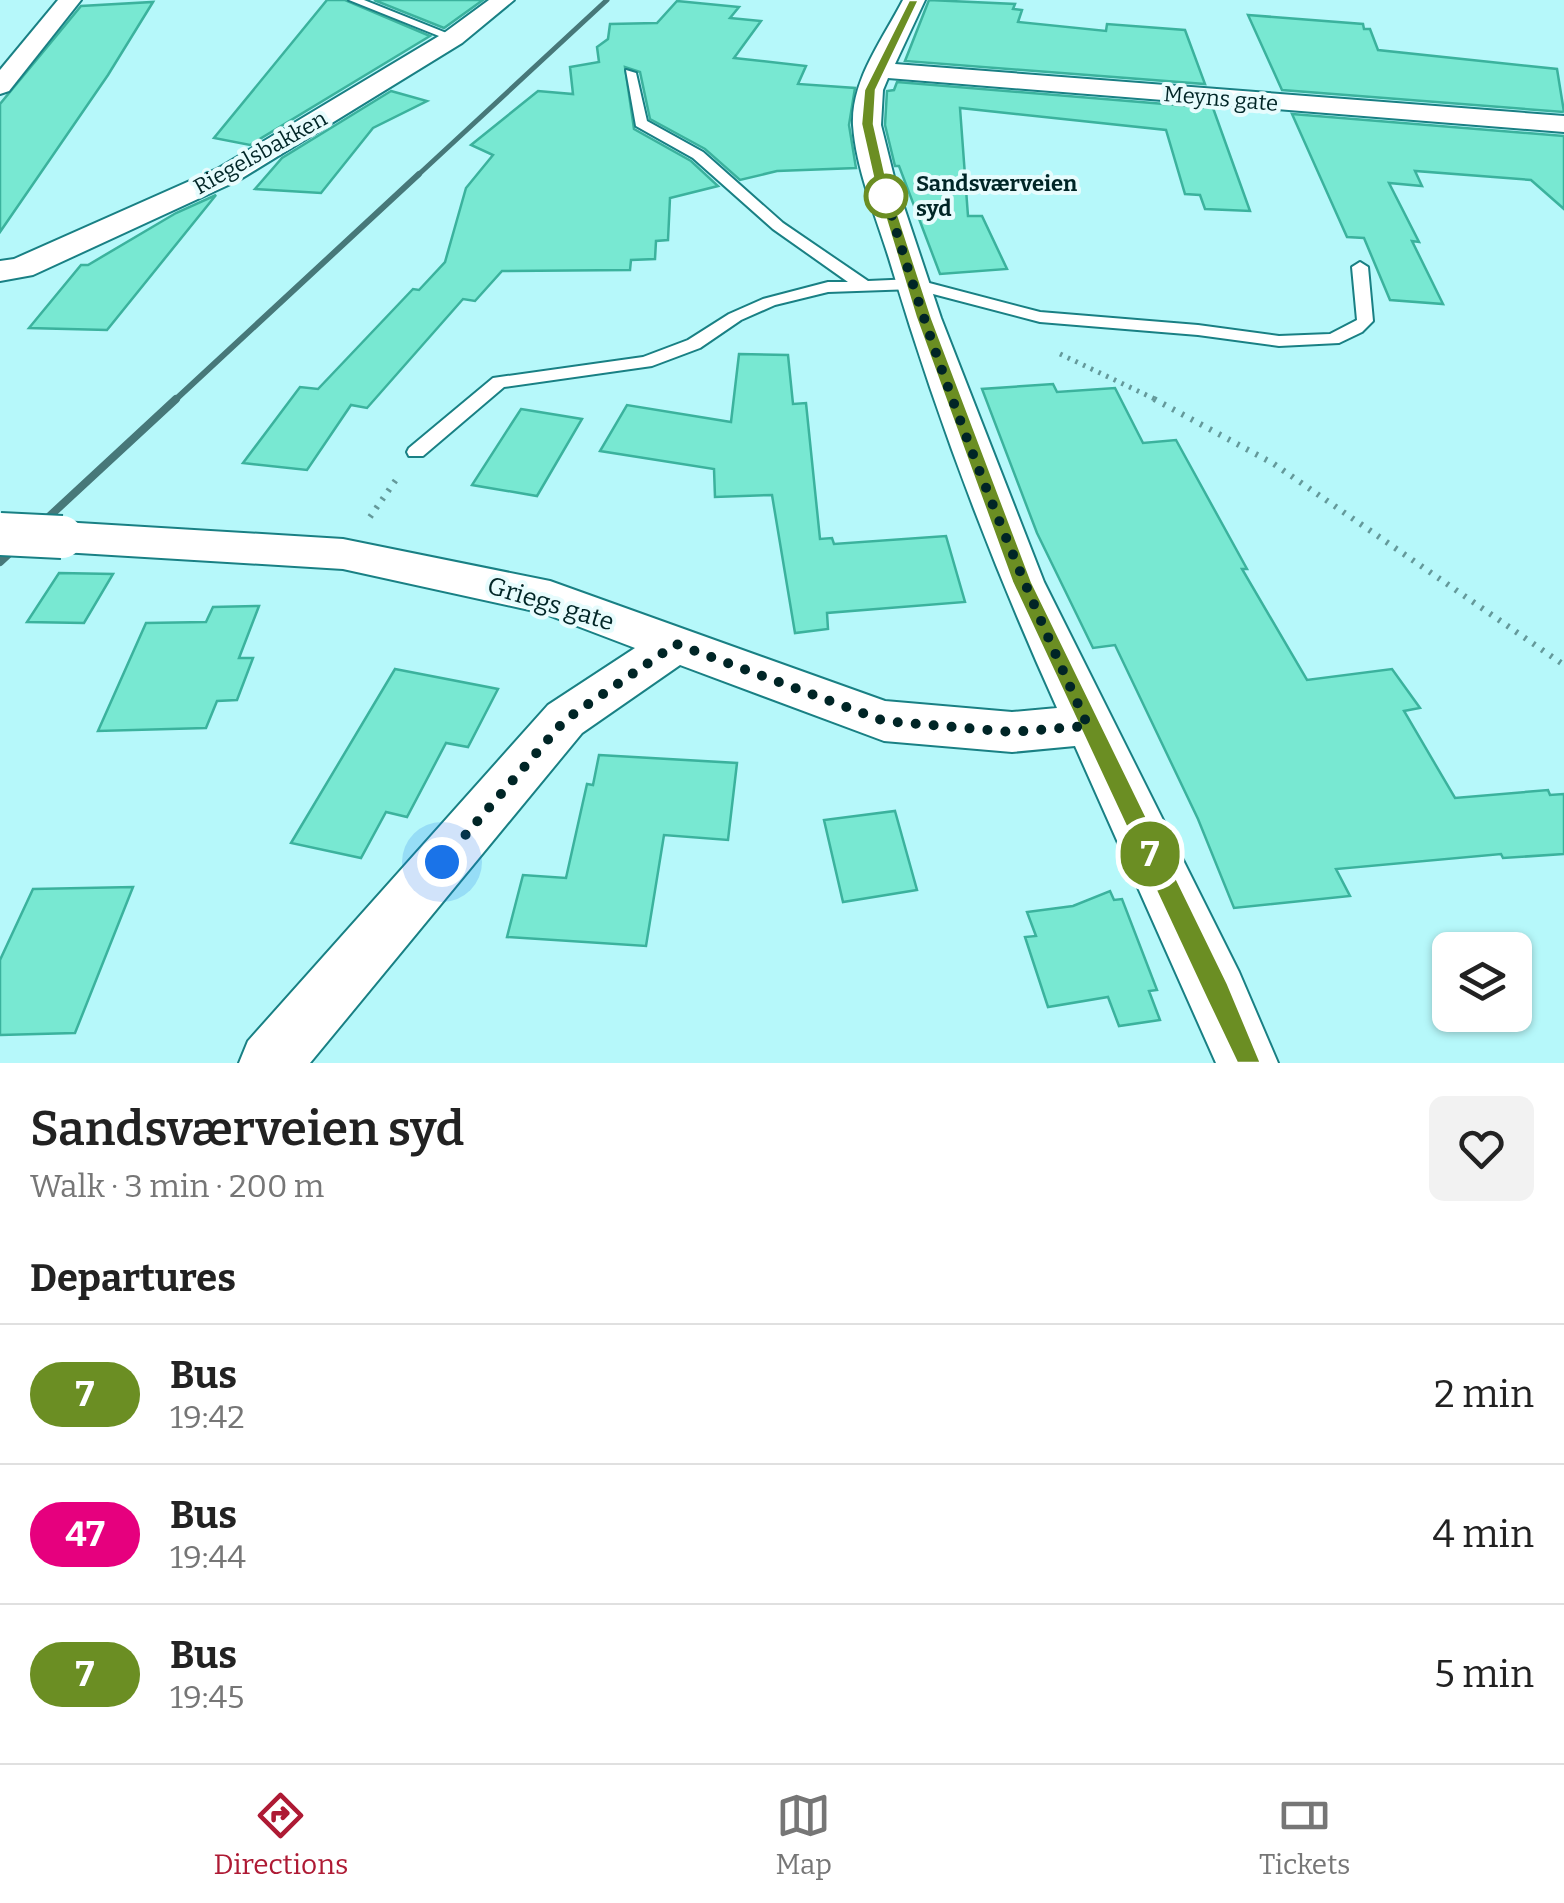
<!DOCTYPE html>
<html lang="en">
<head>
<meta charset="utf-8">
<style>
  :root { --surface:#fff; --page:#f2f2f2; --text:#222; --muted:#767676; --line:#e0e0e0; --accent:#ae1a34 }
  body { margin:0; font-family:Bitter,serif; background:var(--page); color:var(--text); height:100vh; display:flex; flex-direction:column; font-size:38px; white-space:nowrap }
  * { box-sizing:border-box; margin:0 }
  p { font-size:32px; color:var(--muted) }
  .icon { flex:none; width:55px; height:55px; fill:none; stroke:currentColor; stroke-width:2; stroke-linecap:round; stroke-linejoin:round }
  .map { position:relative; height:1063px; overflow:hidden }
  .drawer { display:flex; flex-direction:column; background:var(--surface); flex:1 }
  .drawer>* { flex:none }
  .badge { padding:0 20px; border-radius:32px; font-size:35px; line-height:65px }
  .fabs { position:absolute; left:1432px; top:932px; display:grid; gap:20px }
  .fabs a { display:grid; place-items:center; width:100px; height:100px; border-radius:15px; background:var(--surface); box-shadow:0 2px 8px #0004; font-size:50px }
  .you { position:absolute; width:50px; height:50px; margin:-25px; border:8px solid #fff; border-radius:50%; background:#1a73e8; box-shadow:0 0 0 15px #1a73e833 }
  .map>.badge { position:absolute; translate:-50% -50%; box-shadow:0 0 0 5px #fff }
  h2 { padding:0 30px; font-size:38px; line-height:90px }
  .round { display:grid; place-items:center; flex:none; width:105px; height:105px; border-radius:15px; background:var(--page) }
  .headline { display:flex; align-items:center; justify-content:space-between; height:170px; padding:0 30px }
  h1 { font-size:48px; font-weight:600; line-height:75px }
  ul { padding:0; list-style:none }
  li { display:flex; align-items:center; gap:30px; height:140px; padding:0 30px; border-top:2px solid var(--line) }
  li div { flex:1 }
  li b { display:block; font-size:38px }
  li em { font-style:normal }
  li .badge { min-width:110px; font-weight:700; text-align:center }
  .tabs { display:flex; justify-content:space-around; align-items:center; height:140px; border-top:2px solid var(--line); background:var(--surface); font-size:28px; color:var(--muted) }
  .tabs a { display:grid; justify-items:center; gap:5px }
  .tabs .current { color:var(--accent) }
  .map>svg:first-child { display:block }
  .building { fill:#78e8d2; stroke:#3bb29d; stroke-width:2.5 }
  .lines { fill:none; stroke-linecap:round; stroke-linejoin:round }
  .lane-casing { stroke:#198084; stroke-width:4 }
  .street-casing { stroke:#198084; stroke-width:4 }
  .path-far1 { stroke:#64999a; stroke-width:5; stroke-dasharray:2.5 6; stroke-linecap:butt }
  .path { stroke:#64999a; stroke-width:6; stroke-dasharray:2.5 8; stroke-linecap:butt }
  .lane { fill:#fff; fill-rule:evenodd }
  .street { fill:#fff; fill-rule:evenodd }
  .rail-far2 { stroke:#477879; stroke-width:5 }
  .rail-far1 { stroke:#477879; stroke-width:6 }
  .rail { stroke:#477879; stroke-width:8 }
  .street-bridge-casing { stroke:#198084; stroke-width:46; stroke-linecap:butt }
  .street-bridge { stroke:#fff; stroke-width:42 }
  .line { fill:#6b8e23; stroke:#fff; stroke-width:2.5 }
  .walk { stroke:#002526; stroke-width:10; stroke-dasharray:0 18 }
  .stop-dot { fill:#fff; stroke:#6b8e23; stroke-width:5 }
  .labels { text-anchor:middle; stroke-width:8; stroke-linejoin:round; paint-order:stroke }
  .far-street-label { font-size:22px; fill:#002526; stroke:#e7fcfd }
  .far-stop-label { font-size:22px; font-weight:bold; fill:#002526; stroke:#e7fcfd; text-anchor:start }
  .street-label { font-size:25px; fill:#002526; stroke:#e7fcfd }
</style>
</head>
<body>
<div class="map">
<svg width="1564" height="1063" viewBox="0 0 1564 1063">
  <rect width="100%" height="100%" fill="#b6f8fa"/>
  <g class="building">
    <polygon points="327,0 345,0 430,36 250,145 214,138"/>
    <polygon points="374,0 483,0 444,28"/>
    <polygon points="929,0 1015,4 1013,9 1022,10 1018,22 1106,31 1107,24 1185,30 1205,84 905,61"/>
    <polygon points="677,1 739,7 730,18 761,21 734,58 806,66 798,84 855,88 849,125 856,168 777,171 740,180 705,149 650,119 640,72 625,67 634,129 691,161 718,186 670,198 668,240 656,241 655,259 631,260 630,270 502,271 475,301 463,299 367,408 351,405 307,470 243,463 300,387 318,389 413,289 419,290 445,262 466,188 493,155 471,145 538,91 573,94 570,67 599,62 597,47 608,39 610,24 657,23"/>
    <polygon points="153,2 108,75 0,232 0,104 81,6"/>
    <polygon points="1248,15 1363,24 1364,29 1370,29 1378,50 1557,69 1564,112 1282,90"/>
    <polygon points="897,82 1213,108 1250,211 1205,209 1200,195 1185,194 1166,130 960,108 968,216 982,216 1007,269 940,274 899,166 895,166 885,125 887,91 894,90"/>
    <polygon points="391,91 427,101 373,128 321,193 255,189 282,158"/>
    <polygon points="1292,114 1564,136 1564,209 1531,180 1415,171 1422,186 1389,183 1419,242 1412,241 1443,304 1390,300 1364,238 1347,237"/>
    <polygon points="216,195 107,330 29,328 81,265 88,265 176,213"/>
    <polygon points="739,354 788,355 793,404 806,403 820,539 832,538 834,544 946,536 965,602 827,613 828,629 795,633 772,495 715,497 714,469 600,451 627,405 731,422"/>
    <polygon points="1053,384 1057,392 1115,388 1143,443 1176,440 1247,569 1242,569 1307,680 1392,669 1420,708 1404,711 1455,798 1548,790 1550,795 1564,794 1564,854 1503,858 1501,854 1336,869 1350,896 1234,908 1198,819 1115,645 1093,648 1037,533 982,389"/>
    <polygon points="521,409 582,419 537,496 472,485"/>
    <polygon points="59,573 113,574 84,623 27,622"/>
    <polygon points="259,606 239,658 253,658 237,700 217,701 206,728 98,731 146,623 206,622 213,607"/>
    <polygon points="395,669 498,689 468,747 446,743 407,817 386,812 361,858 291,843"/>
    <polygon points="599,755 737,763 728,840 664,835 646,946 507,937 523,875 566,878 587,784 593,785"/>
    <polygon points="895,811 917,890 843,902 824,820"/>
    <polygon points="133,887 75,1033 0,1035 0,960 33,889"/>
    <polygon points="1110,891 1114,900 1122,899 1157,990 1149,991 1160,1020 1119,1026 1108,997 1048,1007 1025,937 1036,936 1027,912 1073,906"/>
  </g>
  <g class="lines">
    <defs>
      <g id="lane">
        <polygon points="349,0 364,0 459,38 449,40"/>
        <polygon points="626,70 636,73 647,121 703,152 783,223 868,281 914,279 1040,312 1198,325 1279,336 1330,334 1357,320 1352,267 1360,262 1368,267 1373,321 1362,332 1339,343 1279,346 1198,335 1040,322 914,289 828,292 775,305 741,320 700,348 652,366 504,387 423,456 409,456 407,452 409,448 493,378 643,357 688,340 729,314 763,299 828,282 848,282 773,229 693,158 636,126"/>
      </g>
      <g id="street">
        <polygon points="58,0 81,0 9,91 0,94 0,70"/>
        <polygon points="489,0 514,0 462,43 239,180 33,275 0,281 0,261 14,259 219,168 444,33"/>
        <path d="M903 0H925L895 64 1564 116V132L888 78 883 90 881 125 894 177 941 318 1044 582 1239 972 1278 1063H1216L1075 746 1012 752 884 741 680 665 582 733 310 1063H239L248 1041 548 705 635 648 543 613 343 569 62 552 47 548 41 537 47 526 62 522 343 539 550 581 885 701 1012 712 1057 708C992 564 936 416 891 265 878 221 856 171 853 125 851 80 883 39 903 0Z"/>
      </g>
    </defs>
    <use href="#lane" class="lane-casing"/>
    <use href="#street" class="street-casing"/>
    <polyline class="path-far1" points="1060,354 1159,401"/>
    <g class="path">
      <polyline points="1154,399 1274,464 1564,665"/>
      <polyline points="370,517 400,474"/>
    </g>
    <use href="#lane" class="lane"/>
    <use href="#street" class="street"/>
    <polyline class="rail-far2" points="417,176 607,0"/>
    <polyline class="rail-far1" points="174,401 419,174"/>
    <polyline class="rail" points="0,562 176,399"/>
    <defs>
      <polyline id="street-bridge" points="0,534 62,537"/>
    </defs>
    <use href="#street-bridge" class="street-bridge-casing"/>
    <use href="#street-bridge" class="street-bridge"/>
  </g>
  <polygon class="line" points="909,0 919,0 876,90 874,124 886,177 932,318 1032,582 1228,984 1261,1063 1237,1063 1207,1000 1012,582 916,318 873,177 861,124 864,90"/>
  <g class="lines">
    <path class="walk" d="M442 862 565 720 676 644 884 721 1012 732 1088 726C1009 554 938 377 886 196"/>
  </g>
  <circle class="stop-dot" cx="886" cy="196" r="20"/>
  <g class="labels">
    <g class="far-street-label">
      <text transform="translate(1221 98) rotate(5)" y="8">Meyns gate</text>
      <text transform="translate(260 152) rotate(-29)" y="8">Riegelsbakken</text>
    </g>
    <g class="far-stop-label">
      <text x="916" y="191">Sandsværveien<tspan x="916" dy="25">syd</tspan></text>
    </g>
    <g class="street-label">
      <text transform="translate(551 603) rotate(17)" y="9">Griegs gate</text>
    </g>
  </g>
</svg>
<div class="fabs">
<a><svg class="icon" aria-label="layers" viewBox="0 0 24 24"><path d="M12 4l9 5-9 5-9-5zM3 14l9 5 9-5"/></svg></a>
</div>
<div class="you" style="left:442px;top:862px"></div>
<b class="badge" style="left:1150px;top:854px;background:#6b8e23;color:#fff">7</b>
</div>
<section class="drawer">
<div class="headline"><div><h1>Sandsværveien syd</h1><p>Walk · 3 min · 200 m</p></div><a class="round"><svg class="icon" aria-label="heart" viewBox="0 0 24 24"><path d="M12 20l-8-8c-3-5 5-10 8-4 3-6 11-1 8 4z"/></svg></a></div>
<h2>Departures</h2>
<ul>
<li><span class="badge" style="background:#6b8e23;color:#fff">7</span><div><b>Bus</b><p>19:42</p></div><em>2 min</em></li>
<li><span class="badge" style="background:#e6007e;color:#fff">47</span><div><b>Bus</b><p>19:44</p></div><em>4 min</em></li>
<li><span class="badge" style="background:#6b8e23;color:#fff">7</span><div><b>Bus</b><p>19:45</p></div><em>5 min</em></li>
</ul>
</section>
<nav class="tabs">
<a class="current"><svg class="icon" aria-label="directions" viewBox="0 0 24 24"><path d="M12 3l9 9-9 9-9-9zM9 14v-3h6M13 9l2 2-2 2"/></svg>Directions</a>
<a><svg class="icon" aria-label="map" viewBox="0 0 24 24"><path d="M3 6l6-2 6 2 6-2v14l-6 2-6-2-6 2zM9 4v14M15 6v14"/></svg>Map</a>
<a><svg class="icon" aria-label="tickets" viewBox="0 0 24 24"><path d="M3 7h18v10H3zM15 7v10"/></svg>Tickets</a>
</nav>
</body>
</html>
